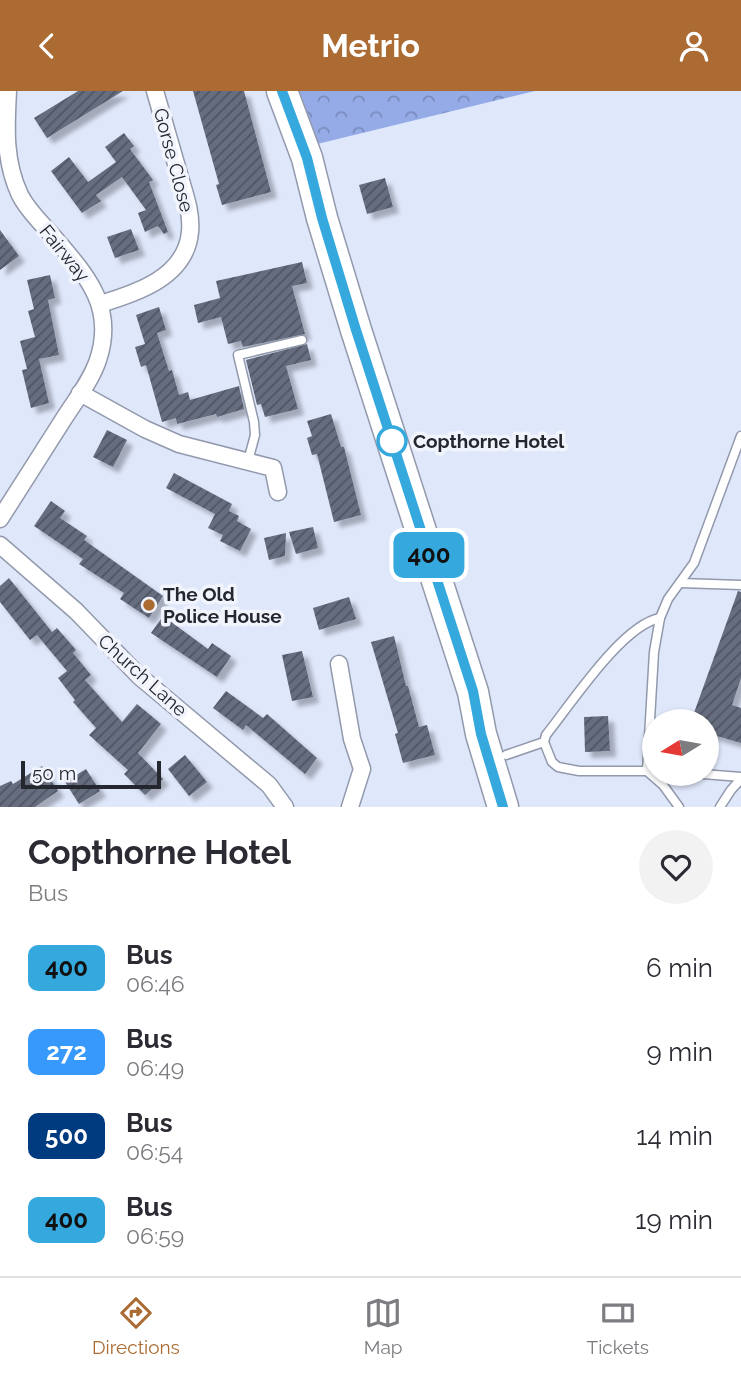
<!DOCTYPE html>
<html lang="en">
<head>
<meta charset="utf-8">
<style>
  :root { --surface:#fff; --page:#f2f2f3; --text:#2b2b33; --muted:#7c7c81; --line:#e1e1e2; --accent:#ab6b33 }
  body { margin:0; font-family:Raleway,sans-serif; background:var(--page); color:var(--text); height:100vh; display:flex; flex-direction:column; font-size:26px; white-space:nowrap }
  * { box-sizing:border-box; margin:0 }
  p { font-size:23px; color:var(--muted) }
  .icon { flex:none; width:38px; height:38px; fill:none; stroke:currentColor; stroke-width:2; stroke-linecap:round; stroke-linejoin:round }
  .map { position:relative; height:716px; overflow:hidden }
  .sheet { display:flex; flex-direction:column; background:var(--surface); flex:1 }
  .sheet>* { flex:none }
  .badge { padding:0 14px; border-radius:10px; font-size:24px; line-height:46px }
  .needle { width:46px; rotate:259deg }
  .tools { position:absolute; left:642px; top:618px; display:grid; gap:14px }
  .tools a { display:grid; place-items:center; width:77px; height:77px; border-radius:50%; background:var(--surface); box-shadow:0 2px 5px #0004; font-size:35px }
  .scale { position:absolute; left:21px; bottom:18px; width:140px; box-sizing:border-box; padding-left:7px; border:4px solid #24272e; border-top:0; font-size:19px; line-height:24px; white-space:nowrap; color:#24272e; -webkit-text-stroke:5px #f1f4fc; paint-order:stroke }
  .map>.badge { position:absolute; translate:-50% -50%; box-shadow:0 0 0 4px #fff }
  .round { display:grid; place-items:center; flex:none; width:74px; height:74px; border-radius:37px; background:var(--page) }
  .overview { display:flex; align-items:center; justify-content:space-between; height:119px; padding:0 28px }
  h1 { font-size:33px; font-weight:700; line-height:52px }
  ul { padding:0; list-style:none }
  li { display:flex; align-items:center; gap:21px; height:84px; padding:0 28px }
  li div { flex:1 }
  li b { display:block; font-size:26px }
  li em { font-style:normal }
  li .badge { min-width:77px; font-weight:700; text-align:center }
  header { display:flex; justify-content:space-between; align-items:center; height:91px; padding:0 28px; background:var(--accent); color:#fff; font-size:32px; font-weight:700 }
  .tab-bar { display:flex; justify-content:space-around; align-items:center; height:98px; border-top:2px solid var(--line); background:var(--surface); font-size:19px; color:var(--muted) }
  .tab-bar a { display:grid; justify-items:center; gap:4px }
  .tab-bar .current { color:var(--accent) }
  .map>svg:first-child { display:block }
  .forest { fill:url(#forest-crowns) }
  .building { fill:url(#building-hatch); filter:url(#shadow) }
  .lines { fill:none; stroke-linecap:round; stroke-linejoin:round }
  .lane-casing { stroke:#9299ac; stroke-width:11 }
  .street-casing { stroke:#9299ac; stroke-width:19 }
  .highway-casing { stroke:#9299ac; stroke-width:33 }
  .lane { stroke:#fff; stroke-width:8 }
  .street { stroke:#fff; stroke-width:16 }
  .highway { stroke:#fff; stroke-width:30 }
  .line-casing { stroke:#fff; stroke-width:16 }
  .line { stroke:#35a9de; stroke-width:10 }
  .stop-dot { fill:#fff; stroke:#35a9de; stroke-width:3.5 }
  .poi-dot { fill:#ab6b33; stroke:#f1f4fc; stroke-width:2.5 }
  .labels { text-anchor:middle; stroke-width:7; stroke-linejoin:round; paint-order:stroke }
  .street-label { font-size:19px; fill:#24272e; stroke:#f1f4fc }
  .stop-label { font-size:19px; font-weight:bold; fill:#24272e; stroke:#f1f4fc; text-anchor:start }
  .poi-label { font-size:19px; font-weight:bold; fill:#24272e; stroke:#f1f4fc; text-anchor:start }
</style>
</head>
<body>
<header><svg class="icon" aria-label="back" viewBox="0 0 24 24"><path d="M15 5l-7 7 7 7"/></svg>Metrio<svg class="icon" aria-label="person" viewBox="0 0 24 24"><circle cx="12" cy="8" r="4"/><path d="M4 21q1-7 8-7t8 7"/></svg></header>
<div class="map">
<svg width="741" height="716" viewBox="0 0 741 716">
  <defs>
    <pattern id="forest-crowns" width="20" height="18" patternUnits="userSpaceOnUse" patternTransform="scale(1.75)"><rect width="20" height="18" fill="#95abe7"/><path d="M2 6a3 3 0 1 1 6 0M12 15a3 3 0 1 1 6 0" fill="none" stroke="#798bbc"/></pattern>
    <pattern id="building-hatch" width="6" height="6" patternUnits="userSpaceOnUse" patternTransform="scale(1.75)"><rect width="6" height="6" fill="#666d7f"/><path d="M-1 1l2-2M0 6l6-6M5 7l2-2" fill="none" stroke="#4f5563"/></pattern>
    <filter id="shadow"><feDropShadow dx="6" dy="6" stdDeviation="2" flood-color="#0004"/></filter>
  </defs>
  <rect width="100%" height="100%" fill="#dfe7fb"/>
  <polygon class="forest" points="291,0 535,0 309,55"/>
  <g class="building">
    <polygon points="78,0 123,0 47,47 34,27"/>
    <polygon points="193,0 244,0 271,101 222,114 216,94 219,93"/>
    <polygon points="124,42 134,55 130,58 153,89 149,91 168,141 164,143 158,135 145,141 138,122 146,119 122,86 96,104 101,110 82,122 51,80 69,66 88,91 116,71 105,56"/>
    <polygon points="385,87 393,116 367,123 359,94"/>
    <polygon points="131,138 139,159 115,167 107,146"/>
    <polygon points="0,139 19,165 0,179"/>
    <polygon points="302,171 307,192 292,195 305,243 243,256 241,250 228,253 221,226 198,232 194,214 220,207 216,190"/>
    <polygon points="50,184 55,207 48,209 59,264 39,268 49,312 31,317 22,279 27,278 20,250 35,246 28,220 34,218 27,189"/>
    <polygon points="159,216 166,239 157,242 169,280 172,279 179,304 188,301 190,309 239,295 244,318 217,326 216,323 177,333 176,327 162,331 146,274 141,276 135,256 145,253 136,224"/>
    <polygon points="307,253 311,269 286,275 298,318 265,326 261,313 257,314 246,269"/>
    <polygon points="331,323 341,356 344,356 361,424 334,431 317,363 312,364 307,347 312,345 307,330"/>
    <polygon points="107,339 127,349 113,376 93,366"/>
    <polygon points="174,382 232,413 229,420 239,425 237,430 251,438 240,460 220,450 223,444 208,437 215,423 166,397"/>
    <polygon points="51,410 65,420 60,427 87,445 84,449 163,505 149,527 120,508 124,502 79,473 83,468 34,435"/>
    <polygon points="313,436 318,457 296,463 289,441"/>
    <polygon points="286,442 285,465 269,469 264,447"/>
    <polygon points="9,487 52,541 57,537 76,559 73,562 91,584 85,589 122,631 137,613 161,633 138,662 163,688 145,704 124,683 128,679 89,644 96,637 73,611 75,609 58,587 67,580 37,544 30,549 0,511 0,495"/>
    <polygon points="738,500 741,501 741,587 732,614 741,617 741,652 707,642 707,630 691,630"/>
    <polygon points="349,506 356,528 319,539 313,517"/>
    <polygon points="163,525 208,558 212,552 231,565 217,586 151,542"/>
    <polygon points="394,545 406,595 408,595 419,636 427,634 435,664 403,672 395,643 398,642 371,551"/>
    <polygon points="302,560 313,606 292,610 282,564"/>
    <polygon points="226,600 263,627 267,623 317,667 305,683 246,634 243,639 213,617"/>
    <polygon points="608,625 610,660 585,661 584,626"/>
    <polygon points="185,664 207,691 189,705 168,678"/>
    <polygon points="42,675 58,700 35,716 0,716 0,695 11,690 13,693"/>
    <polygon points="86,678 100,700 79,713 65,691"/>
  </g>
  <g class="lines">
    <defs>
      <g id="lane">
        <polyline points="248,370 255,344 254,331 238,264 302,249"/>
        <polyline points="680,492 741,494"/>
        <polyline points="544,651 552,671 558,676 579,680 652,680"/>
        <path d="M506 664 544 651 546 644C571 613 622 534 660 527"/>
        <polyline points="690,682 741,686"/>
        <polyline points="679,716 663,694 647,680 654,561 660,527 668,508 694,472 741,345"/>
        <polyline points="720,716 731,699 741,688"/>
      </g>
      <g id="street">
        <path d="M100 213C137 202 186 186 190 141 192 121 184 101 179 83 171 55 163 28 155 0"/>
        <polyline points="80,302 145,338 179,353 273,377 278,401"/>
        <path d="M0 428C21 395 42 362 63 329 75 310 91 290 98 269 115 218 89 187 57 150 45 135 29 122 20 104 4 70 6 37 8 0"/>
        <polyline points="0,454 76,520 139,585 269,694 285,716"/>
        <polyline points="339,573 352,648 362,678 350,716"/>
      </g>
      <polyline id="highway" points="282,0 307,67 322,127 356,239 473,601 481,643 503,716"/>
    </defs>
    <use href="#lane" class="lane-casing"/>
    <use href="#street" class="street-casing"/>
    <use href="#highway" class="highway-casing"/>
    <use href="#lane" class="lane"/>
    <use href="#street" class="street"/>
    <use href="#highway" class="highway"/>
  </g>
  <g class="lines">
    <defs>
      <polyline id="line" points="282,0 307,67 322,127 356,239 473,600 481,643 503,716"/>
    </defs>
    <use href="#line" class="line-casing"/>
    <use href="#line" class="line"/>
  </g>
  <circle class="stop-dot" cx="392" cy="350" r="14"/>
  <circle class="poi-dot" cx="149" cy="514" r="7"/>
  <g class="labels">
    <g class="street-label">
      <text transform="translate(174 69) rotate(75)" y="7">Gorse Close</text>
      <text transform="translate(65 162) rotate(51)" y="7">Fairway</text>
      <text transform="translate(143 584) rotate(42)" y="7">Church Lane</text>
    </g>
    <g class="stop-label">
      <text x="413" y="357">Copthorne Hotel</text>
    </g>
    <g class="poi-label">
      <text x="163" y="510">The Old<tspan x="163" dy="22">Police House</tspan></text>
    </g>
  </g>
</svg>
<div class="tools">
<a><svg class="needle" viewBox="-14 -14 28 28"><path d="M0-13l5 13h-10z" fill="#e53935"/><path d="M0 13l5-13h-10z" fill="#7c7c81"/></svg></a>
</div>
<div class="scale">50 m</div>
<b class="badge" style="left:429px;top:464px;background:#35a9de;color:#111">400</b>
</div>
<section class="sheet">
<div class="overview"><div><h1>Copthorne Hotel</h1><p>Bus</p></div><a class="round"><svg class="icon" aria-label="heart" viewBox="0 0 24 24"><path d="M12 20l-8-8c-3-5 5-10 8-4 3-6 11-1 8 4z"/></svg></a></div>
<ul>
<li><span class="badge" style="background:#35a9de;color:#111">400</span><div><b>Bus</b><p>06:46</p></div><em>6 min</em></li>
<li><span class="badge" style="background:#3799fb;color:#fff">272</span><div><b>Bus</b><p>06:49</p></div><em>9 min</em></li>
<li><span class="badge" style="background:#003b80;color:#fff">500</span><div><b>Bus</b><p>06:54</p></div><em>14 min</em></li>
<li><span class="badge" style="background:#35a9de;color:#111">400</span><div><b>Bus</b><p>06:59</p></div><em>19 min</em></li>
</ul>
</section>
<nav class="tab-bar">
<a class="current"><svg class="icon" aria-label="directions" viewBox="0 0 24 24"><path d="M12 3l9 9-9 9-9-9zM9 14v-3h6M13 9l2 2-2 2"/></svg>Directions</a>
<a><svg class="icon" aria-label="map" viewBox="0 0 24 24"><path d="M3 6l6-2 6 2 6-2v14l-6 2-6-2-6 2zM9 4v14M15 6v14"/></svg>Map</a>
<a><svg class="icon" aria-label="tickets" viewBox="0 0 24 24"><path d="M3 7h18v10H3zM15 7v10"/></svg>Tickets</a>
</nav>
</body>
</html>
